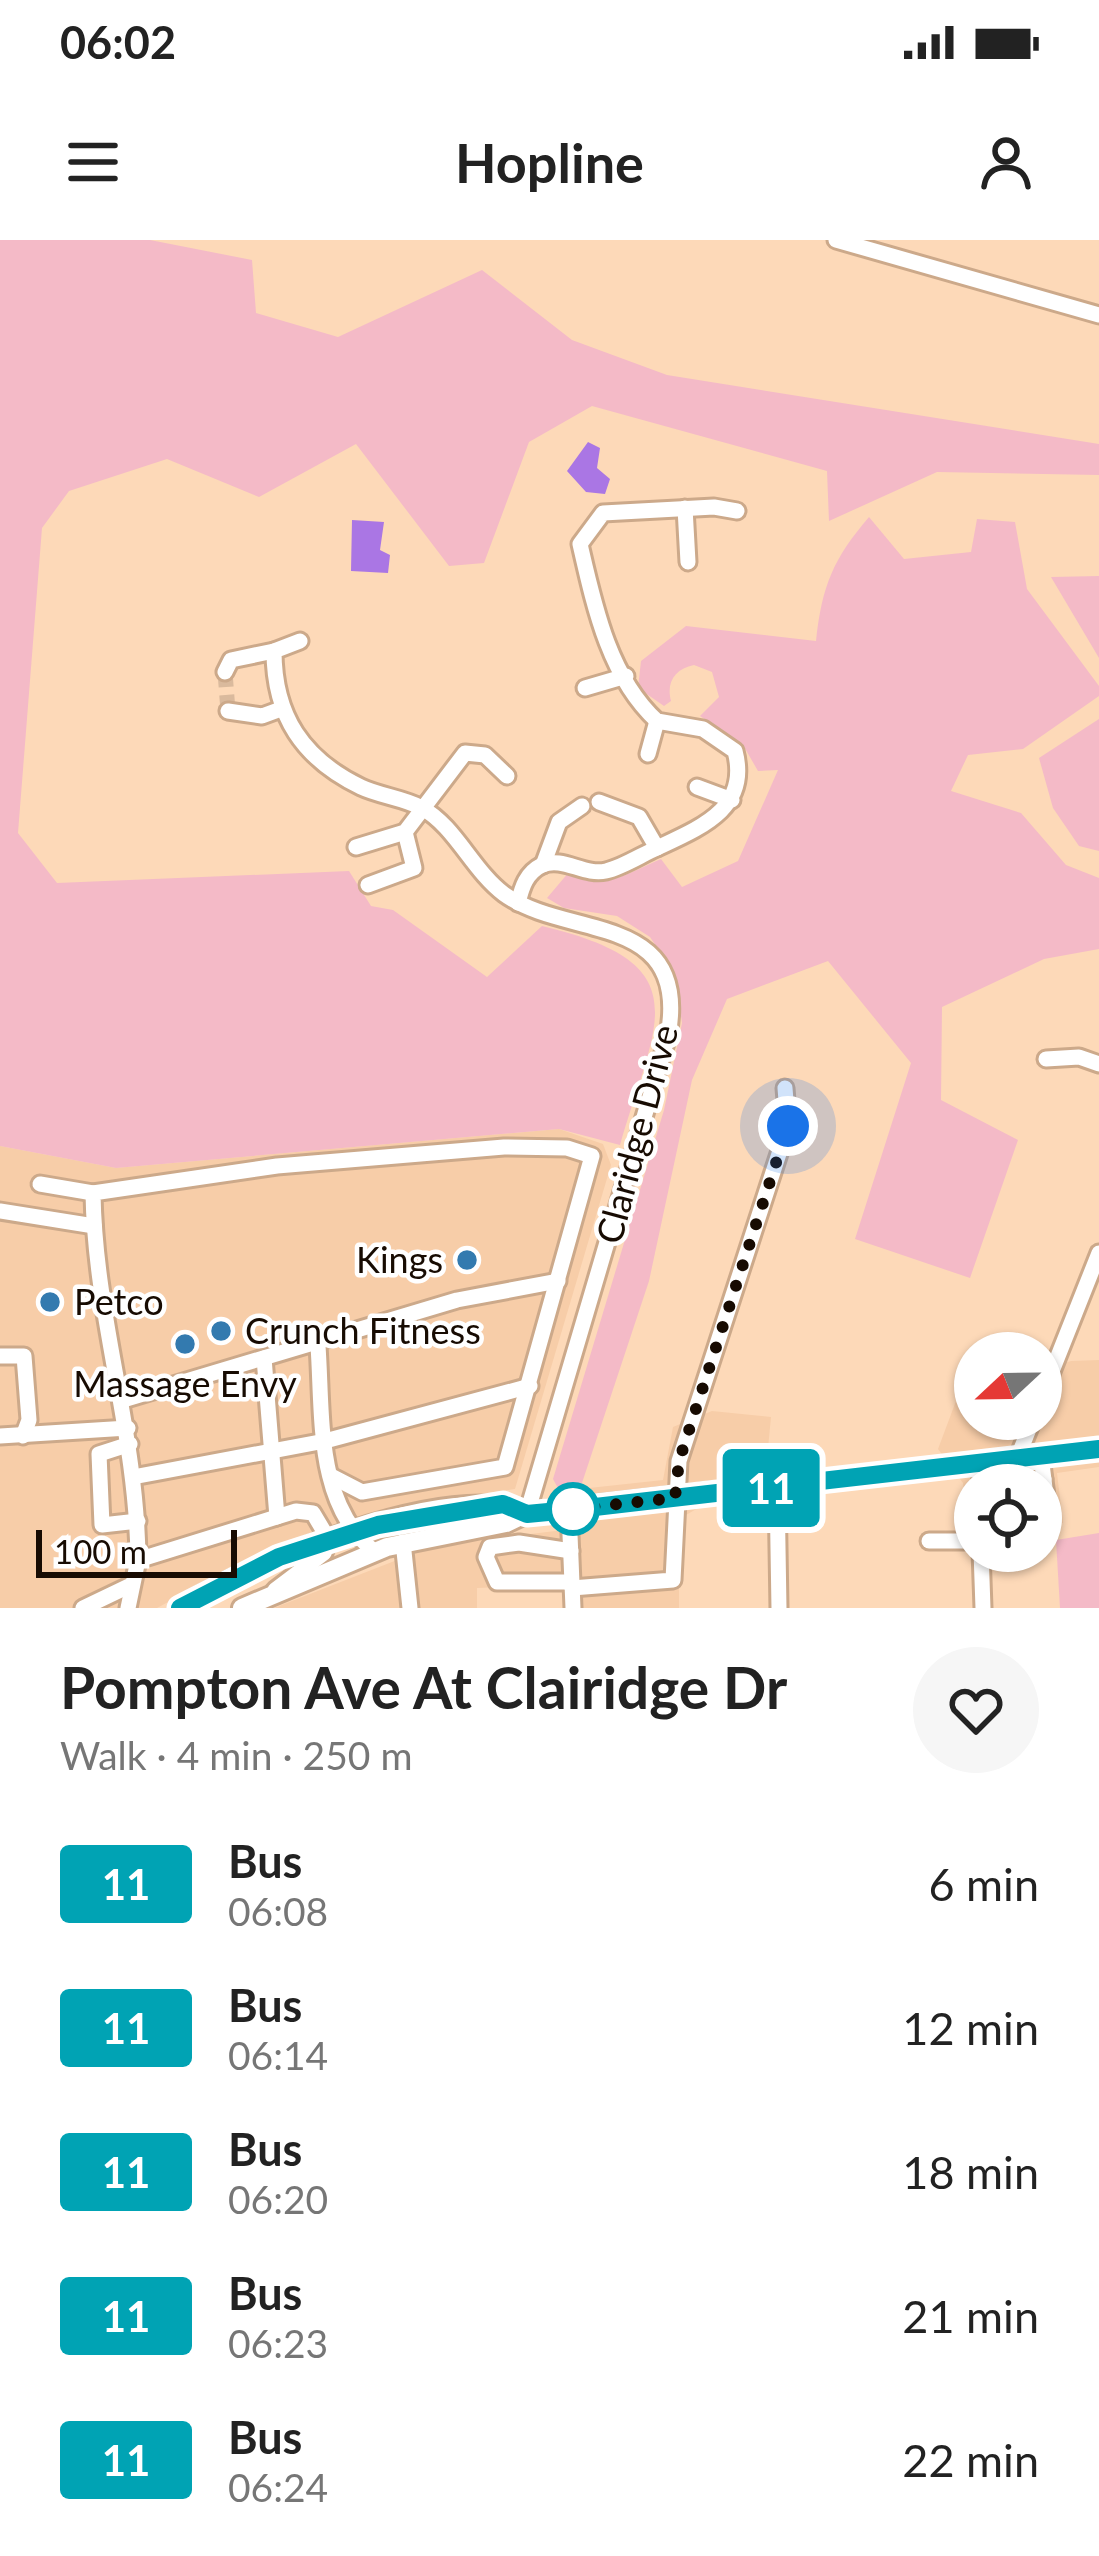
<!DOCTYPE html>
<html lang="en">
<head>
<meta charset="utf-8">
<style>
  :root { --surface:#fff; --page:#f6f6f6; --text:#222; --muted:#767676 }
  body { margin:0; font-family:Lato,sans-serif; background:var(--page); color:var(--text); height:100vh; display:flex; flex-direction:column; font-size:45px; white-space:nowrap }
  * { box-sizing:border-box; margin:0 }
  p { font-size:39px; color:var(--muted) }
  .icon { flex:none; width:66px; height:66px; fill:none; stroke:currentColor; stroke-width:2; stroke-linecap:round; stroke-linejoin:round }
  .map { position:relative; height:1368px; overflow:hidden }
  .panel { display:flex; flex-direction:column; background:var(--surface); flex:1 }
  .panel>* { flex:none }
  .badge { padding:0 24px; border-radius:9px; font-size:42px; line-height:78px }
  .needle { width:78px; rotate:248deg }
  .controls { position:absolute; left:954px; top:1092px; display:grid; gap:24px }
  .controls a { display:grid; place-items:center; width:108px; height:108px; border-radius:50%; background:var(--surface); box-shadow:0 3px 9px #0004; font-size:60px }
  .scale { position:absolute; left:36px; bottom:30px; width:201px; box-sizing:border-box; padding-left:12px; border:6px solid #170b02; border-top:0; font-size:33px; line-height:42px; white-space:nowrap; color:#170b02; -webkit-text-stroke:9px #fff; paint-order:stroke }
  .you { position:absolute; width:60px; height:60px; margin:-30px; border:9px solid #fff; border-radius:50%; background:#1a73e8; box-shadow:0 0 0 18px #1a73e833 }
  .map>.badge { position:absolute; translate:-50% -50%; box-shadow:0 0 0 6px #fff }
  .round { display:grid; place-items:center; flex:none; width:126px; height:126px; border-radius:63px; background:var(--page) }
  .head { display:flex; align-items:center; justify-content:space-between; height:204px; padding:0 60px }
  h1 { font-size:57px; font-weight:700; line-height:90px }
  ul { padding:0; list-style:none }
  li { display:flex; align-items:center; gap:36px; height:144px; padding:0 60px }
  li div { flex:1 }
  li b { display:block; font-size:45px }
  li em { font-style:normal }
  li .badge { min-width:132px; font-weight:700; text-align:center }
  .status { display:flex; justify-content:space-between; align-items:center; height:84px; padding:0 60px; background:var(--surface); direction:ltr }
  .status svg { height:33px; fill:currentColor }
  header { display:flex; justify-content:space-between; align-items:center; height:156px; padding:0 60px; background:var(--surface); font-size:54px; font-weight:700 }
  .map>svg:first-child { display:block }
  .built { fill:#f7cda8 }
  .green { fill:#f4bac7 }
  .water { fill:#aa76e4 }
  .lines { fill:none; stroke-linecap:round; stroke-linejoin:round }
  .minor-tunnel { stroke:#daba9d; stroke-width:15; stroke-dasharray:15 8; stroke-linecap:butt }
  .minor-casing { stroke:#cca98a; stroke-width:21 }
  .major-casing { stroke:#cca98a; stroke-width:24 }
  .minor { stroke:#fff; stroke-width:15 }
  .major { stroke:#fff; stroke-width:18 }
  .line-casing { stroke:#fff; stroke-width:27 }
  .line { stroke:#00a3b4; stroke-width:18 }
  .walk { stroke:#170b02; stroke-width:12; stroke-dasharray:0 21.6 }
  .poi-dot { fill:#337aaf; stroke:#fff; stroke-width:4.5 }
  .stop-dot { fill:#fff; stroke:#00a3b4; stroke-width:6 }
  .labels { text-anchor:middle; stroke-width:9; stroke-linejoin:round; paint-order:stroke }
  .street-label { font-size:36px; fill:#170b02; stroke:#fff }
  .poi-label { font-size:36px; fill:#170b02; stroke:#fff; text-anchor:start }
</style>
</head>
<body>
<div class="status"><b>06:02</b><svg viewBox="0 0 49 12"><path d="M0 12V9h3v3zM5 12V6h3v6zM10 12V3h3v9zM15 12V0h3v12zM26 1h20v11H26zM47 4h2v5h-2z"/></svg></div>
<header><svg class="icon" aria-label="menu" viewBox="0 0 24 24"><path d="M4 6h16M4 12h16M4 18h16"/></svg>Hopline<svg class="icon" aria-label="person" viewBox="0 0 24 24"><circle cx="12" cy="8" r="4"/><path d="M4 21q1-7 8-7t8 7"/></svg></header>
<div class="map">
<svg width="1099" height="1368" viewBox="0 0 1099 1368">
  <rect width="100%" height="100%" fill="#fdd9b8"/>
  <g class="built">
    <polygon points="559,889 603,904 611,925 515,1249 410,1264 332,1287 263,1311 157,1368 0,1368 0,906 116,928"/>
    <polygon points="974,1113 975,1179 1041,1179 1041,1130 1071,1121 1099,1120 1099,1227 1057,1233 1063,1283 1041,1285 1041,1245 975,1245 975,1294 970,1294 963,1243 938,1209"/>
    <polygon points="712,1171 771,1177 766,1229 679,1279 679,1368 581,1368 558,1345 477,1348 477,1368 274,1368 433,1306 580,1288 580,1249 663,1240 673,1187"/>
  </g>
  <g class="green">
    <path d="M0 0H150L252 20 256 73 338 97 482 30 572 100 667 135 1099 204V235L937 232 829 281 827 231 592 166 529 202 484 323 449 326 356 204 259 257 167 219 69 251 42 288 18 593 57 643 349 631 371 666 393 670 487 737 542 686C702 724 656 780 620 905L559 889 116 928 0 906Z"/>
    <path d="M869 277 904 319 971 312 977 279 1015 282 1027 349 1099 446V456L1023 509 968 515 951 551 1021 573 1066 625 1099 638V709L1044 719 942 767 941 860 1018 900 970 1038 855 999 911 823 828 721 727 759 692 840 649 1041 580 1249 559 1250 553 1239 664 870 682 783 675 735 650 697 617 676 564 668 547 658 569 632C599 654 630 632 661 619L682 647 738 621 778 530 758 531 743 505 700 476 719 457 712 432 694 425C675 429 666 442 671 461L664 466 638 448 641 421 686 386 816 401C822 346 833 319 869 277Z"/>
    <polygon points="1099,336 1099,418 1051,337"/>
    <polygon points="1099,479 1099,611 1079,606 1053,568 1039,518"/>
    <polygon points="1099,1293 1099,1368 1060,1368 1056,1300"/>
  </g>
  <g class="water">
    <polygon points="588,202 600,208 597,228 610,239 605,254 586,252 567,231"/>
    <polygon points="352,280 384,282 380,310 390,315 388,333 351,331"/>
  </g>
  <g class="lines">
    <polyline class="minor-tunnel" points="225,432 228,471"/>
    <defs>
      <g id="minor">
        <polyline points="836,0 1099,75"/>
        <polyline points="685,268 688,322"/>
        <path d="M300 401 274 411C274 476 303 519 361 547 380 556 404 558 422 568 455 586 473 631 504 654 567 700 691 670 668 796L527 1273"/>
        <polyline points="225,432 231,420 274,411"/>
        <polyline points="585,448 626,436"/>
        <polyline points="228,471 262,476 281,469"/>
        <polyline points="648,514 657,481"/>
        <polyline points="697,547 732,560"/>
        <polyline points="599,562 639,577 657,608"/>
        <polyline points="356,607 405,592 465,513 485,515 507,536"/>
        <polyline points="543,625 559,582 582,566"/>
        <polyline points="368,645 414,628 405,592"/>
        <path d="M518 663C522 647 526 633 542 625 563 616 584 636 606 631 623 627 641 615 657 608 702 587 750 568 735 511L703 489 657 481C609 437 594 365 580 304L603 273 714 267 737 271"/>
        <polyline points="1046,819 1079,817 1099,824"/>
        <polyline points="40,944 93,953"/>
        <polyline points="0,971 94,986"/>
        <path d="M318 1106C323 1176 315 1265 375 1312"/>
        <polyline points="0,1116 24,1116 29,1180 23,1196"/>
        <polyline points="264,1118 277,1277"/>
        <polyline points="1041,1159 1099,1013"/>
        <polyline points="123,1160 457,1060 558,1041"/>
        <polyline points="0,1196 128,1188"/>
        <polyline points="130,1204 99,1214 102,1285 138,1281"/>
        <polyline points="1041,1216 1046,1256 1041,1257"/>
        <polyline points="1017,1219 1033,1179"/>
        <polyline points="980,1224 981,1245"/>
        <polyline points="133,1237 325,1201 530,1146"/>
        <polyline points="997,1245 1044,1239"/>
        <polyline points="777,1247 779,1368"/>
        <polyline points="569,1270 573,1368"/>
        <polyline points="1041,1289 1042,1289"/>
        <polyline points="929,1301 975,1301"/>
        <polyline points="403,1302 410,1368"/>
        <polyline points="571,1311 519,1303 490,1307 486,1317 497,1342 572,1342"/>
        <polyline points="981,1311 983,1368"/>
        <path d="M138 1320C137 1192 95 1079 93 953L277 926 504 907 567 908 592 916 505 1227 362 1252 331 1236"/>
        <polyline points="572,1348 673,1340 679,1221 788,886 785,848"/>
        <polyline points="83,1368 131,1345"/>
        <polyline points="128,1368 138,1320 296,1271 313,1273 329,1300 324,1313 275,1350"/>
      </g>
      <g id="major">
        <path d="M180 1368C253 1323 444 1241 527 1273"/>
        <polyline points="242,1368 387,1307 506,1283 527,1273 1099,1209"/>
      </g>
    </defs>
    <use href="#minor" class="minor-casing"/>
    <use href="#major" class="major-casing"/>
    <use href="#minor" class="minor"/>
    <use href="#major" class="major"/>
  </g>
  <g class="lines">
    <defs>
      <polyline id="line" points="180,1368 279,1317 378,1285 503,1264 527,1274 569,1270 1099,1209"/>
    </defs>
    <use href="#line" class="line-casing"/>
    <use href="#line" class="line"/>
    <polyline class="walk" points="573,1269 675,1258 679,1221 788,886"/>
  </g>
  <g class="poi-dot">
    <circle cx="467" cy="1020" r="12"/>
    <circle cx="50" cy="1062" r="12"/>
    <circle cx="221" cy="1091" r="12"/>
    <circle cx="185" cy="1104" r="12"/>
  </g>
  <circle class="stop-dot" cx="573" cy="1269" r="24"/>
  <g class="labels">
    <g class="street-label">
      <text transform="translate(637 894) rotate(-75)" y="13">Claridge Drive</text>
    </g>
    <g class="poi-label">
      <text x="443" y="1033" text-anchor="end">Kings</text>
      <text x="74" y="1075">Petco</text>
      <text x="245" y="1104">Crunch Fitness</text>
      <text x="185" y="1157" text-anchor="middle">Massage Envy</text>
    </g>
  </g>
</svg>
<div class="controls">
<a><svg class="needle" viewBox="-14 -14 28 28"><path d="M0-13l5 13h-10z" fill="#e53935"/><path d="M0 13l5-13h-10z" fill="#767676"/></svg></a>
<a><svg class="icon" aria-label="locate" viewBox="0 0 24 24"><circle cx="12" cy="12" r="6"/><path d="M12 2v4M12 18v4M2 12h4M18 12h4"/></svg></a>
</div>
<div class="scale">100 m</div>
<div class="you" style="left:788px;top:886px"></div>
<b class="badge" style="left:771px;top:1248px;background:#00a3b4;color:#fff">11</b>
</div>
<section class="panel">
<div class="head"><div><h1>Pompton Ave At Clairidge Dr</h1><p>Walk · 4 min · 250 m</p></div><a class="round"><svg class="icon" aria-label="heart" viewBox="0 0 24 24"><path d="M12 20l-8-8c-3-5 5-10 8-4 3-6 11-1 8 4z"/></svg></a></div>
<ul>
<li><span class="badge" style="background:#00a3b4;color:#fff">11</span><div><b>Bus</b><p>06:08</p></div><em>6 min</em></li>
<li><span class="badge" style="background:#00a3b4;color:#fff">11</span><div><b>Bus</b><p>06:14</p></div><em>12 min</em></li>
<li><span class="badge" style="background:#00a3b4;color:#fff">11</span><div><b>Bus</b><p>06:20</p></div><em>18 min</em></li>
<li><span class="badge" style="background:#00a3b4;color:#fff">11</span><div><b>Bus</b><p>06:23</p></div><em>21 min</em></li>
<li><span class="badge" style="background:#00a3b4;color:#fff">11</span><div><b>Bus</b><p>06:24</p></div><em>22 min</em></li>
</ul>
</section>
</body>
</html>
